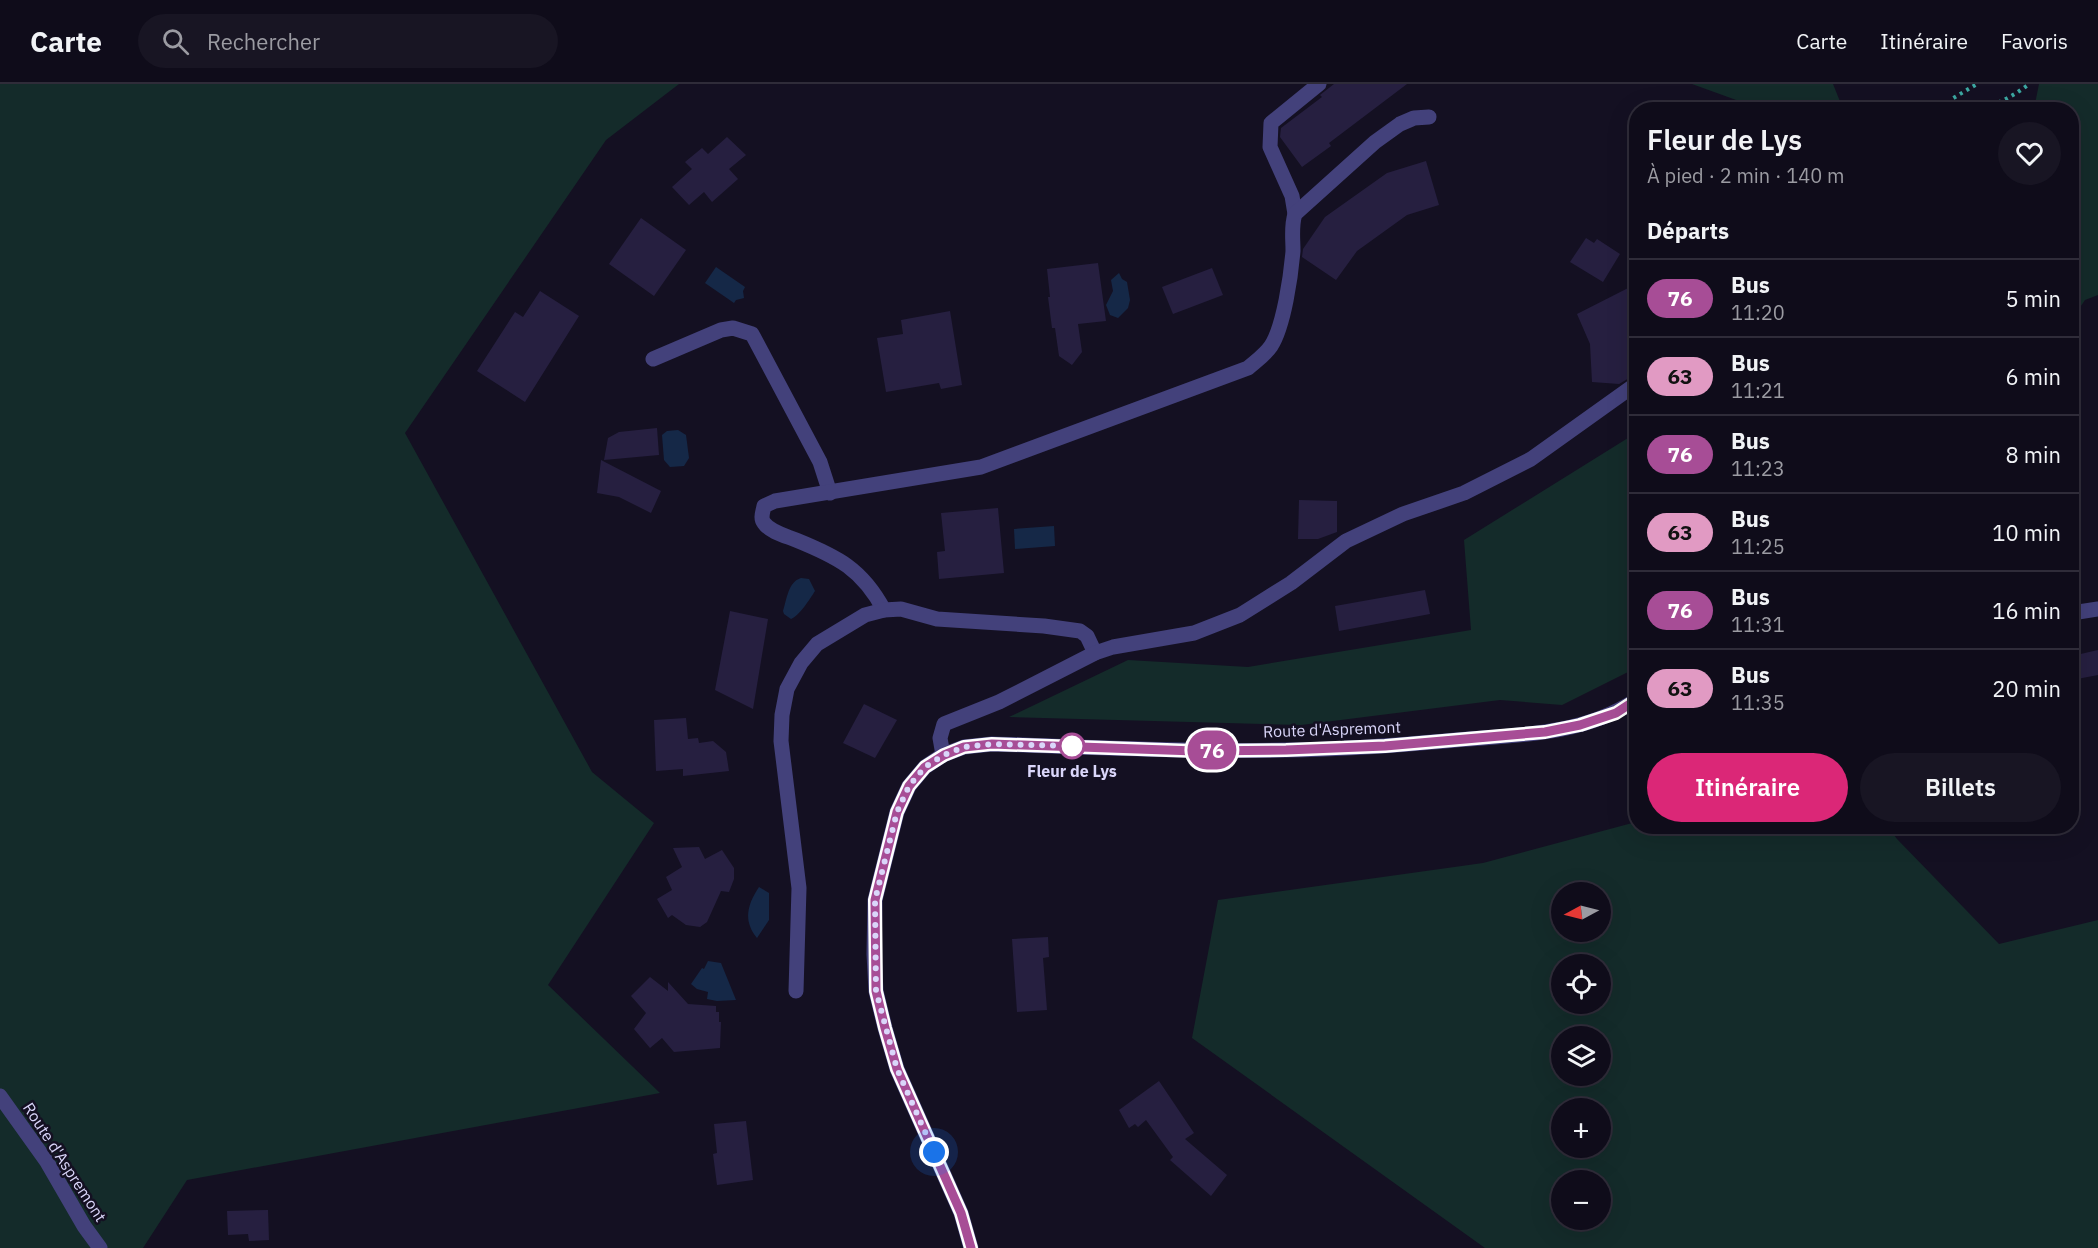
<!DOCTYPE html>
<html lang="fr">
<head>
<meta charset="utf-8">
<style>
  :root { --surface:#0f0c1a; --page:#181523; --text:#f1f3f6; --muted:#9b9ba2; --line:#2f2c39; --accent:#db2777 }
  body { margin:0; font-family:"IBM Plex Sans",sans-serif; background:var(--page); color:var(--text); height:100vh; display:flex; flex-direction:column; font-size:22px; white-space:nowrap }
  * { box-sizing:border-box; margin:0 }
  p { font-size:20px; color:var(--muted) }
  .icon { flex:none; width:33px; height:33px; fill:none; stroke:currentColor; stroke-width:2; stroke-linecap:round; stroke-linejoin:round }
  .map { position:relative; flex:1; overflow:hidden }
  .side { position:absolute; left:1629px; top:18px; width:450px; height:732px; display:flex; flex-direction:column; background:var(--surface); border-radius:24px; box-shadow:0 6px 24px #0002,0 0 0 2px var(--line) }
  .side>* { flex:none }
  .badge { padding:0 12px; border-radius:20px; font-size:21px; line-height:39px }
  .needle { width:39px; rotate:263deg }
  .controls { position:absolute; left:1551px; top:798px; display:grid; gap:12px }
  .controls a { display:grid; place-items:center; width:60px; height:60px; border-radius:50%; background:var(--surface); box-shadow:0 6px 24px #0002,0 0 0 2px var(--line); font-size:30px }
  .you { position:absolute; width:30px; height:30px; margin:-15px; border:4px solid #fff; border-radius:50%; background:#1a73e8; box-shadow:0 0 0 9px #1a73e833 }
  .map>.badge { position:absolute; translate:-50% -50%; box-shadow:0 0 0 3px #fff }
  h2 { padding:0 18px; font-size:22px; line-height:54px }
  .round { display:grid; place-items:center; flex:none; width:63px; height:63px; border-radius:32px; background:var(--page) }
  .overview { display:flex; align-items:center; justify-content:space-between; height:102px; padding:0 18px }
  h1 { font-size:28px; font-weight:600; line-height:45px }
  .action { display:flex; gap:12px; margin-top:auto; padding:12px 18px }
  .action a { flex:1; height:69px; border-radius:36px; background:var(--accent); color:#fff; font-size:24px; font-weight:600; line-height:69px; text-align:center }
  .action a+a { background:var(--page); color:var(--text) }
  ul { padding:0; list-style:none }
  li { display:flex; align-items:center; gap:18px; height:78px; padding:0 18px; border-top:2px solid var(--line) }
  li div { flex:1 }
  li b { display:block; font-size:22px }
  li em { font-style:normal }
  li .badge { min-width:66px; font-weight:700; text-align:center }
  header { display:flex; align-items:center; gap:36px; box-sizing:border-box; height:84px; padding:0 30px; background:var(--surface); border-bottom:2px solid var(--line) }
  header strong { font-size:28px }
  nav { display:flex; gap:33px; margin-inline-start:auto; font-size:21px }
  .search { width:420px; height:54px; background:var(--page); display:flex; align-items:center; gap:15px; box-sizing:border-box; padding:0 21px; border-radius:33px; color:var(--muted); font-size:22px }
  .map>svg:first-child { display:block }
  .green { fill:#142b2a; fill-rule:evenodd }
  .water { fill:#152847 }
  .building { fill:#261f40 }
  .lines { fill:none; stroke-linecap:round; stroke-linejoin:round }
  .path { stroke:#3ca8a2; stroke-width:4; stroke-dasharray:3 4.5; stroke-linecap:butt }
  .service { stroke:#43417b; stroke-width:15 }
  .minor { stroke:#43417b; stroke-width:15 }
  .tertiary { stroke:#43417b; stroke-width:15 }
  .line-casing { stroke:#fff; stroke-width:14 }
  .line { stroke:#a74d96; stroke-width:9 }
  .walk { stroke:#dad6fa; stroke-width:6; stroke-dasharray:0 10.8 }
  .stop-dot { fill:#fff; stroke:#a74d96; stroke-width:3 }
  .labels { text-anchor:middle; stroke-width:5; stroke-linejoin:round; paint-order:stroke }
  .street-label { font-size:16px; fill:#dad6fa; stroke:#141022 }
  .stop-label { font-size:16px; font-weight:bold; fill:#dad6fa; stroke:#141022 }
</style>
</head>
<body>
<header>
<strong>Carte</strong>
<div class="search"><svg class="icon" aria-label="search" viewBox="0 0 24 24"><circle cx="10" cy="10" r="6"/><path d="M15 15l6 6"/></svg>Rechercher</div>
<nav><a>Carte</a><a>Itinéraire</a><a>Favoris</a></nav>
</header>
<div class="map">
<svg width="2098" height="1164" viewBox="0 0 2098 1164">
  <rect width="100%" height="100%" fill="#141022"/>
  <g class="green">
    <polygon points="0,0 679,0 606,56 405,349 592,688 654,739 548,901 660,1009 187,1096 143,1164 0,1164"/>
    <polygon points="1692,0 1833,0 1843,25 1761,25"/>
    <polygon points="2039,0 2098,0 2098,211 2085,216 2072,235 2072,26 2034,25"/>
    <polygon points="1636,349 1636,584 1562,621 1500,616 1301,641 1009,633 1128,576 1248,583 1471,546 1464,456"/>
    <path d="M1636 738V742L1888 743 1897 755 1999 860 2098 836V1164H1485L1192 954 1218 816 1483 779ZM1600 808V848H1562V808ZM1600 880V920H1562V880ZM1600 952V992H1562V952ZM1600 1024V1064H1562V1024ZM1600 1096V1136H1562V1096Z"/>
  </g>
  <g class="water">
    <polygon points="716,183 745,203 743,207 744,214 736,216 734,219 705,199"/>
    <polygon points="1119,189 1122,195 1127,198 1130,216 1128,224 1118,234 1110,231 1106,221 1113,207 1111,196"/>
    <polygon points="678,346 686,351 689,374 684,382 670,383 664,376 662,351 667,347"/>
    <polygon points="1054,442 1055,462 1015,465 1014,445"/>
    <path d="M801 494 809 495 815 507C810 515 799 532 791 535L784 530 783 527C787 515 788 498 801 494Z"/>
    <path d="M759 803 769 809V836L757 854C743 837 747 821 759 803Z"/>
    <polygon points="708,877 721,879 736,916 717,917 707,915 708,908 697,905 691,900 702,884 704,885"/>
  </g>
  <g class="building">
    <polygon points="1334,0 1407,0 1329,59 1331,62 1302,83 1280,53 1281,44 1322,13 1320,11"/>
    <polygon points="727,53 746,71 729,85 738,95 712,118 704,108 689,121 672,103 692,85 685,78 702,64 708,70"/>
    <polygon points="1426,77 1439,121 1407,131 1357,167 1336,196 1302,173 1303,165 1325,133 1387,89"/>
    <polygon points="641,134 686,166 654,212 609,180"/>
    <polygon points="1586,154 1594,159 1597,155 1620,170 1603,198 1570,178"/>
    <polygon points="1098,179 1106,237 1078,240 1082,268 1072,281 1059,272 1055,244 1052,244 1048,213 1050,213 1047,185"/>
    <polygon points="1212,184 1223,211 1173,230 1162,203"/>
    <polygon points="1636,200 1636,290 1619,300 1592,298 1590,260 1577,230"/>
    <polygon points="540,207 579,232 525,318 477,287 515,228 523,233"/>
    <polygon points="950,227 962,301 941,305 939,299 886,308 877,254 903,250 901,236"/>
    <polygon points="657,344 659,371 604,376 608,354 619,348"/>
    <polygon points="601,376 661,407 651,429 619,413 597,409"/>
    <polygon points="1299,416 1337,417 1337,448 1318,455 1298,455"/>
    <polygon points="998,424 1004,489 939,495 937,468 945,467 941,429"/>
    <polygon points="1425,506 1430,530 1339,547 1335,522"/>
    <polygon points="730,527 768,535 753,625 715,606"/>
    <polygon points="2098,566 2098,591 2072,596 2072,572"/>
    <polygon points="864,620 897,636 875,674 843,659"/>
    <polygon points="686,634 688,655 698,654 699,659 713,657 726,668 729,687 683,692 683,685 656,687 654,636"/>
    <polygon points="699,763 705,775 722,766 734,784 734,795 729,808 721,807 707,838 700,843 686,841 672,831 668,834 657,815 672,806 666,793 682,783 673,764"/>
    <polygon points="1048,853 1049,873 1043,874 1047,926 1017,928 1012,855"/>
    <polygon points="650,893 668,907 668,898 688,920 716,922 716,928 719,928 719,938 721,938 720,964 674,968 662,954 650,964 634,945 646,929 631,912"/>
    <polygon points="1159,997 1194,1049 1185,1055 1227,1091 1211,1112 1170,1076 1173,1073 1146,1036 1138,1043 1135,1040 1129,1044 1119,1026"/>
    <polygon points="746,1037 753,1096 717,1101 713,1070 717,1069 714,1040"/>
    <polygon points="268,1126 269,1156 249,1157 248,1150 228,1151 227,1127"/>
  </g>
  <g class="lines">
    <g class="path">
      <polyline points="1953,26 1950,22 1950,16 1977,0"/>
      <path d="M1977 26C1996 21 2014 12 2029 0"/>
    </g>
    <g class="service">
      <polyline points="1295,130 1292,112 1270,63 1271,39 1319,0"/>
      <polyline points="653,275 721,246 733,244 752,250 820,378 830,409"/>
      <path d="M884 526C862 485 838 473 796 456 786 452 770 448 764 439 760 434 763 428 764 422L775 417 981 383 1248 284C1256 277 1265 271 1271 262 1284 242 1291 191 1293 167 1293 154 1291 142 1295 130L1375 58 1400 40 1414 34 1429 33"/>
      <polyline points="796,907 799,804 781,657 782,631 787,605 801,579 817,560 865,531 884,526 901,525 937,535 1044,542 1080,547 1087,552 1095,569"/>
    </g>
    <polyline class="minor" points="943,671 940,654 944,640 999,618 1095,569 1113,563 1194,549 1240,531 1291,499 1346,457 1403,430 1464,409 1531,375 1636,300"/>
    <g class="tertiary">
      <polyline points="2072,529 2098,525"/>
      <polyline points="0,1012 47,1078 84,1142 100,1164"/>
      <path d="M971 1164 961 1129 897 985 885 944 876 907 874 870 875 816 897 728 909 702 925 683 943 671 964 663 992 660C1089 663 1186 668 1283 666 1341 666 1399 661 1456 656 1519 651 1583 651 1636 616"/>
    </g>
  </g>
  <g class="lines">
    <defs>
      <polyline id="line" points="971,1164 961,1129 897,985 885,944 876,907 875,816 897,728 909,702 925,683 944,671 964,663 992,660 1195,667 1286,666 1385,662 1545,648 1580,641 1616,629 1636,616"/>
    </defs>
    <use href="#line" class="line-casing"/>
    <use href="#line" class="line"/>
    <polyline class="walk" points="934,1068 897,985 876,907 875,816 897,728 909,702 925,683 944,671 964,663 992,660 1077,662 1072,662"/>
  </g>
  <circle class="stop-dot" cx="1072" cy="662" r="12"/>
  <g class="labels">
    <g class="street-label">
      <text transform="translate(1332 645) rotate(-2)" y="6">Route d'Aspremont</text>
      <text transform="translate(65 1078) rotate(57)" y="6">Route d'Aspremont</text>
    </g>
    <g class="stop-label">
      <text x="1072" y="693">Fleur de Lys</text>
    </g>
  </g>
</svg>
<div class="controls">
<a><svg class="needle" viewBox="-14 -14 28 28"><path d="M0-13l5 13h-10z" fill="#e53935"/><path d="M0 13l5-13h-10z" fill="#9b9ba2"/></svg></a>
<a><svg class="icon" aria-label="locate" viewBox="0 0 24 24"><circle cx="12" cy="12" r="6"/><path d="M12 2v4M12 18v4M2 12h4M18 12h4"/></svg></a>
<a><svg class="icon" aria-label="layers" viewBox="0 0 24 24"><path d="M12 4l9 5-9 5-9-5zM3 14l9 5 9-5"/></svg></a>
<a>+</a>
<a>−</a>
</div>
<div class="you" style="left:934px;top:1068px"></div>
<b class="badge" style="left:1212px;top:666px;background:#a74d96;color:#fff">76</b>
<section class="side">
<div class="overview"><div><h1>Fleur de Lys</h1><p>À pied · 2 min · 140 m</p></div><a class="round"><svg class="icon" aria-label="heart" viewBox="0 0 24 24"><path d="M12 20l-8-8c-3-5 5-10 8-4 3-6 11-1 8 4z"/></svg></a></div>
<h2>Départs</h2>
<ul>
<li><span class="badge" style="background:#a74d96;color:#fff">76</span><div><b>Bus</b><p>11:20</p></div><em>5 min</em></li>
<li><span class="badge" style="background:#e19ac3;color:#111">63</span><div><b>Bus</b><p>11:21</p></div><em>6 min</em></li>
<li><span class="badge" style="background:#a74d96;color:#fff">76</span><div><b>Bus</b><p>11:23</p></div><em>8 min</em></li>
<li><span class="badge" style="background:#e19ac3;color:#111">63</span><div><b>Bus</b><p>11:25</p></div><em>10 min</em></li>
<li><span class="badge" style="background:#a74d96;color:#fff">76</span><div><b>Bus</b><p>11:31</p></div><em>16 min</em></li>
<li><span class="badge" style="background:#e19ac3;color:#111">63</span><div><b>Bus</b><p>11:35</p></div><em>20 min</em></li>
</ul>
<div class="action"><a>Itinéraire</a><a>Billets</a></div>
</section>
</div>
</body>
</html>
